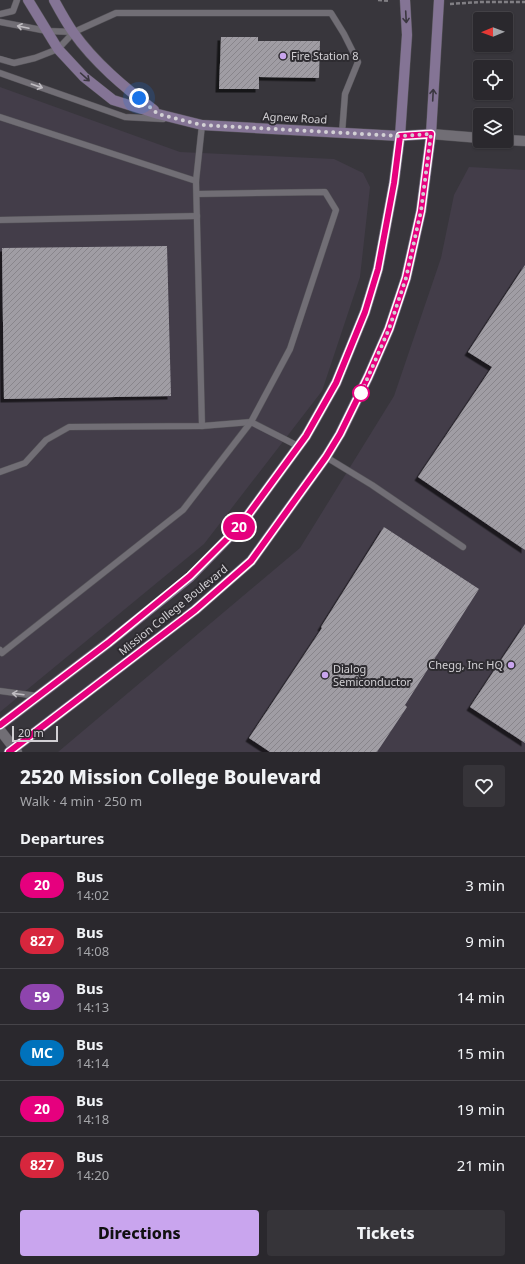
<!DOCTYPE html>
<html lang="en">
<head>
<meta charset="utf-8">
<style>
  :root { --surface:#2a282d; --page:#363439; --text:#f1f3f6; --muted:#a5a6aa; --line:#464449; --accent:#c9a5ee }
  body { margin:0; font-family:"Noto Sans",sans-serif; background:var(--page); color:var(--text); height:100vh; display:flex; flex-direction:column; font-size:15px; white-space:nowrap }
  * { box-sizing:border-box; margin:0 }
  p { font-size:13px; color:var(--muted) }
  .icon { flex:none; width:22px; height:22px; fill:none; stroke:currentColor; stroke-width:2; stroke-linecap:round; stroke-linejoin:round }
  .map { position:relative; height:752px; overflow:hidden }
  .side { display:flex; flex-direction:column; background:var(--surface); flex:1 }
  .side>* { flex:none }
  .badge { padding:0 8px; border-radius:13px; font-size:14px; line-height:26px }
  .needle { width:26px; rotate:269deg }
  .buttons { position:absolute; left:473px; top:12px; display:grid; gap:8px }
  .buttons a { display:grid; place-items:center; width:40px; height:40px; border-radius:4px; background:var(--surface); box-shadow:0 1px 3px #0004,0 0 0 1px var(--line); font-size:20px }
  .scale { position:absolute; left:12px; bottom:10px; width:46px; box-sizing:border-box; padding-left:4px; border:2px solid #d2d0d4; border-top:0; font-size:11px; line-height:14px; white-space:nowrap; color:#d2d0d4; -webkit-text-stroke:3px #2e2c31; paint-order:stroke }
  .you { position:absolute; width:20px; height:20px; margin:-10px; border:3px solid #fff; border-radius:50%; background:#1a73e8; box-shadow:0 0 0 6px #1a73e833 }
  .map>.badge { position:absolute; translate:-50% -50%; box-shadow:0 0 0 2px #fff }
  h2 { padding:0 20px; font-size:15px; line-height:36px }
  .round { display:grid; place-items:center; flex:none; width:42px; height:42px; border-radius:4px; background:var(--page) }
  .headline { display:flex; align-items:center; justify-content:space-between; height:68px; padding:0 20px }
  h1 { font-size:19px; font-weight:800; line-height:30px }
  .action { display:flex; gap:8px; margin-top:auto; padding:8px 20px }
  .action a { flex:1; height:46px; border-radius:4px; background:var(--accent); color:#111; font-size:16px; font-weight:800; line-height:46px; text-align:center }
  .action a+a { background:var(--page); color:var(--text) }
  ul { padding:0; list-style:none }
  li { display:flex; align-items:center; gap:12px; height:56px; padding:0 20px; border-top:1px solid var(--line) }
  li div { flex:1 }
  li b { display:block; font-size:15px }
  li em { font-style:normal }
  li .badge { min-width:44px; font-weight:700; text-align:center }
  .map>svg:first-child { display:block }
  .built { fill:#433d49 }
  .building { fill:url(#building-hatch); filter:url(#shadow) }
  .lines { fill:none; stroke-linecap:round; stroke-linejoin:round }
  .lane-casing { stroke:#555358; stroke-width:7 }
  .street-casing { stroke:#555358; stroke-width:11 }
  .secondary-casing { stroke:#555358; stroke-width:11 }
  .path { stroke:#817f84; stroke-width:2.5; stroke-dasharray:4 2; stroke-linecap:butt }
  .lane { stroke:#716e75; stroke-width:6 }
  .street { stroke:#716e75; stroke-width:10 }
  .secondary { stroke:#847495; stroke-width:10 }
  .oneway { stroke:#3b3740 }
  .oneway2 { stroke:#bfbcc1 }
  .line-casing { stroke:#fff; stroke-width:9 }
  .line { stroke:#e6007e; stroke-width:6 }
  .walk { stroke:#d2d0d4; stroke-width:4; stroke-dasharray:0 7.2 }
  .poi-dot { fill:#c9a5ee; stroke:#2e2c31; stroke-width:1.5 }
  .stop-dot { fill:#fff; stroke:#e6007e; stroke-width:2 }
  .labels { text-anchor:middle; stroke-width:4; stroke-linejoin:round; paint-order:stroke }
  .poi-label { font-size:11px; fill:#d2d0d4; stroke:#2e2c31; text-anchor:start }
  .street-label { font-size:11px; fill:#d2d0d4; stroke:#2e2c31 }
</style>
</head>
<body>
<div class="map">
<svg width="525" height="752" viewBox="0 0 525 752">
  <defs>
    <pattern id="building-hatch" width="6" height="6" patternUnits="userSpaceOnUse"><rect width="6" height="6" fill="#a09da4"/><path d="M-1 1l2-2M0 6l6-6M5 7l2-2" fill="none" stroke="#88858b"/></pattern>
    <filter id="shadow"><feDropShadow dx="-3.5" dy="3.5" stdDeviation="0" flood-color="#0009"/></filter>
  </defs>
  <rect width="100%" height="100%" fill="#38363c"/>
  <g class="built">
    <polygon points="0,87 180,152 334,159 363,173 370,187 360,277 322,391 204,544 0,712"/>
    <polygon points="469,167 525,170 525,752 58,752 300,548 394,396 441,258 454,195"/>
  </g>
  <g class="building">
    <polygon points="221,37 258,37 258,41 320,41 319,78 259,77 259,89 219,89"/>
    <polygon points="167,246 171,396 4,399 2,248"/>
    <polygon points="525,265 525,550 418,477 492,367 468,352"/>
    <polygon points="384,527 479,589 405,705 407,707 377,752 270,752 249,738 322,628 321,627"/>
    <polygon points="525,624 525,743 470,707"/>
  </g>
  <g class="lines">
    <defs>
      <g id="lane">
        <polyline points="0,14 13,11 17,0"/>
        <polyline points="0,22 47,31 74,32"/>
        <polyline points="0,59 14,63 35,58 58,49 74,32 116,13 331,13 344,34 358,62 345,94 342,133"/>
        <polyline points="0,73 125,117 163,119"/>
        <polyline points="0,117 196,181"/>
        <polyline points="0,220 197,216"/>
        <polyline points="202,426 196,181 202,125"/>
        <polyline points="326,457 372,485 463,547"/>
        <polyline points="0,472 25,463 46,440 69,427 202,426 251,422 298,446"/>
        <polyline points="0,650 2,653 183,510 251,422 290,349 336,210 325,192 197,194"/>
        <polyline points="0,691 37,696"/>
      </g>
      <g id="street">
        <polyline points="431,134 480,138"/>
        <polyline points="506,140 525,141"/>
        <polyline points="0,730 17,752"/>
      </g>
      <g id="secondary">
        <polyline points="28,0 58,49 84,77 113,100 158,114 202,125 400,136 431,134"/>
        <path d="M54 0C60 11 66 22 73 32 95 63 124 87 154 110"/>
        <polyline points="0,725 108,643 190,577 240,526 306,436 336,383 365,312 378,269 394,183 400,136 407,35 405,0"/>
        <polyline points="9,752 195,610 251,561 326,457 340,434 368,377 389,329 406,278 421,211 431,134 439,0"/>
      </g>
    </defs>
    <use href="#lane" class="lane-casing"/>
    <use href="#street" class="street-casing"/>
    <use href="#secondary" class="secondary-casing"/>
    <g class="path">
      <polyline points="378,0 390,1"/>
      <polyline points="450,4 480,2 525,2"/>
    </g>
    <use href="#lane" class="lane"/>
    <use href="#street" class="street"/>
    <use href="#secondary" class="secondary"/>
  </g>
  <defs><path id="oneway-shaft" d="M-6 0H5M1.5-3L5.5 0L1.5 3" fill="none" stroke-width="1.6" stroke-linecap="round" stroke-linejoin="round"/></defs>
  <g class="oneway">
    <use href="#oneway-shaft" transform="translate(406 17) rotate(87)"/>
    <use href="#oneway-shaft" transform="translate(85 77) rotate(42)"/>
    <use href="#oneway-shaft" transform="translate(433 95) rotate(-87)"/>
  </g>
  <g class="oneway2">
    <use href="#oneway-shaft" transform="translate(23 27) rotate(-168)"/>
    <use href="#oneway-shaft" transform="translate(37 86) rotate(19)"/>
    <use href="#oneway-shaft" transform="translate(18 694) rotate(-173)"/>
  </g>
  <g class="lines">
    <defs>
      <polyline id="line" points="0,725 108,643 190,576 240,526 306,436 336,383 365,312 378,269 394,183 400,136 431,134 421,211 406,278 389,329 368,377 340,434 326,457 251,561 195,610 9,752"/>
    </defs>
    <use href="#line" class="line-casing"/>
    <use href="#line" class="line"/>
    <polyline class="walk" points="139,98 158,114 202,125 400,136 431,134 421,211 406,278 389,329 361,393"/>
  </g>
  <g class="poi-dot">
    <circle cx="283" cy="56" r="4"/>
    <circle cx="511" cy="665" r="4"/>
    <circle cx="325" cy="675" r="4"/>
  </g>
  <circle class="stop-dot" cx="361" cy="393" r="8"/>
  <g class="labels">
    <g class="poi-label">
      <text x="291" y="60">Fire Station 8</text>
      <text x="503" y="669" text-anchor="end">Chegg, Inc HQ</text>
      <text x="333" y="673">Dialog<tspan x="333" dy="13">Semiconductor</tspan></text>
    </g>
    <g class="street-label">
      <text transform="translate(295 118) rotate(3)" y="4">Agnew Road</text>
      <text transform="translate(173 610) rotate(-39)" y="4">Mission College Boulevard</text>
    </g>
  </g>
</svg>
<div class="buttons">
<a><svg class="needle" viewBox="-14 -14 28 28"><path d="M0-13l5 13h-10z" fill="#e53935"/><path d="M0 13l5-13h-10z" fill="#a5a6aa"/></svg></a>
<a><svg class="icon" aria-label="locate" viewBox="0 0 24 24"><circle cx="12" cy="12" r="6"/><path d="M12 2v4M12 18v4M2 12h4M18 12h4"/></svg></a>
<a><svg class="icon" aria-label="layers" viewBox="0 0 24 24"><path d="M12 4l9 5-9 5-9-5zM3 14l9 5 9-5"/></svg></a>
</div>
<div class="scale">20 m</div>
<div class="you" style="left:139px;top:98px"></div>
<b class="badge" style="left:239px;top:527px;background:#e6007e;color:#fff">20</b>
</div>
<section class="side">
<div class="headline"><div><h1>2520 Mission College Boulevard</h1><p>Walk · 4 min · 250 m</p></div><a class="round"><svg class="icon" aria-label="heart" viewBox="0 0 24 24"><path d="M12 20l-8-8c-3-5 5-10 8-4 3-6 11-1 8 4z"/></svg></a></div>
<h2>Departures</h2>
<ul>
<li><span class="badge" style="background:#e6007e;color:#fff">20</span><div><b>Bus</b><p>14:02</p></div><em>3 min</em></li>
<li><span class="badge" style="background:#d7263d;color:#fff">827</span><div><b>Bus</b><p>14:08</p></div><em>9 min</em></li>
<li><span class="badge" style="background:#8e44ad;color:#fff">59</span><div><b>Bus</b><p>14:13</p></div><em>14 min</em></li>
<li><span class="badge" style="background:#0072bc;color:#fff">MC</span><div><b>Bus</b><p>14:14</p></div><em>15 min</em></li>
<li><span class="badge" style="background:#e6007e;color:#fff">20</span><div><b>Bus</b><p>14:18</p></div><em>19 min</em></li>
<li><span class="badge" style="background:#d7263d;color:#fff">827</span><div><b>Bus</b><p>14:20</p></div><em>21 min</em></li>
</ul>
<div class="action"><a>Directions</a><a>Tickets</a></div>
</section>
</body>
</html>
